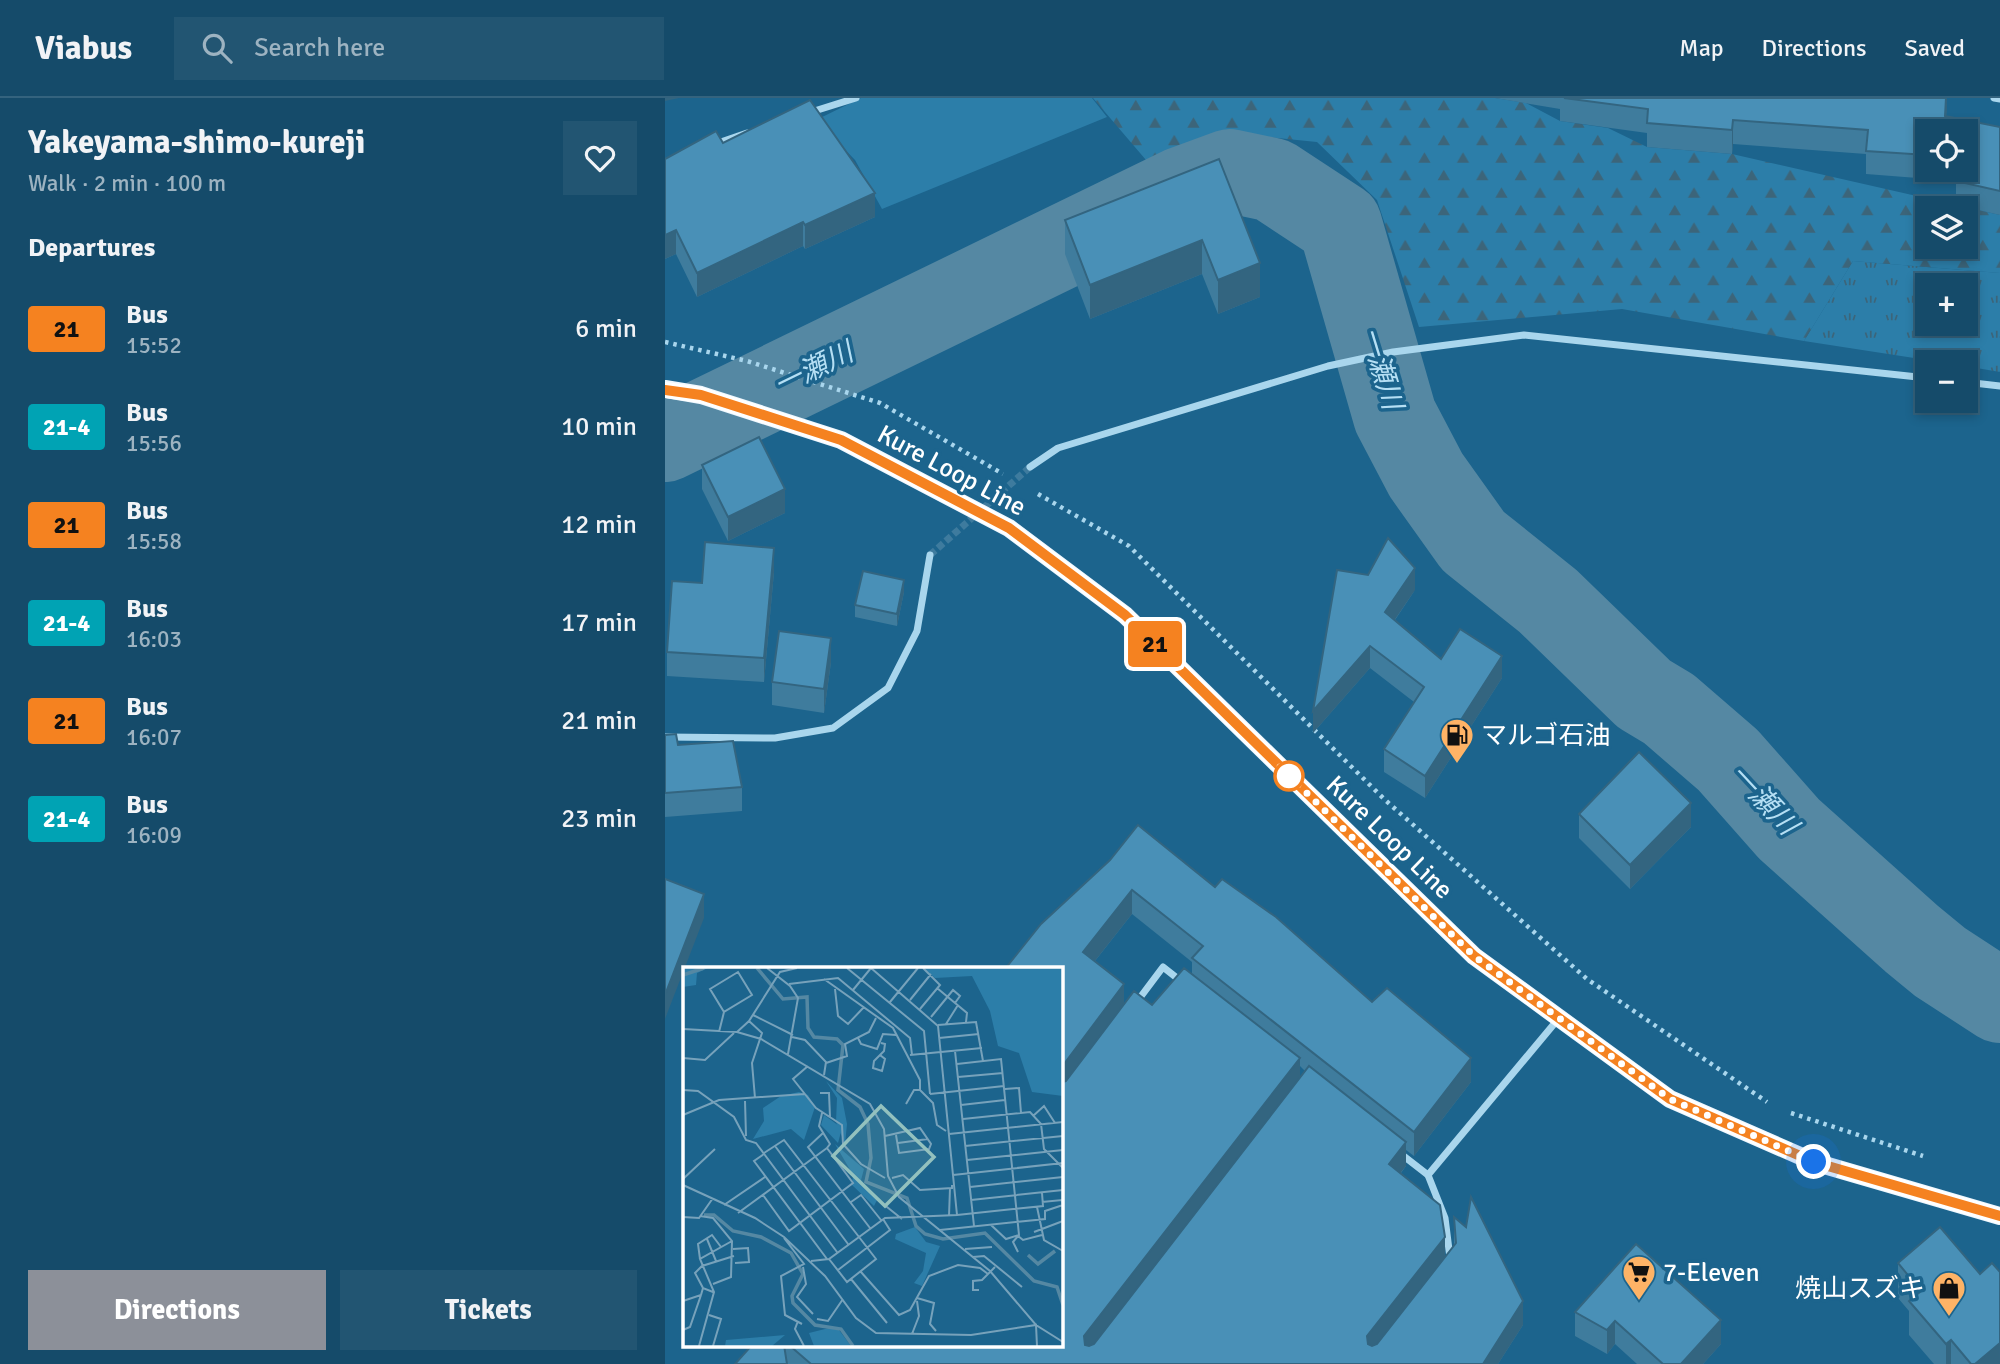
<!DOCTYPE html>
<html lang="en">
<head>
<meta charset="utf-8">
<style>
  :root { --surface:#154b6a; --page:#225572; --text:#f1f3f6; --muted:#9db3c1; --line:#34637e; --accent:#8c9099 }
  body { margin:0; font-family:Signika,"Noto Sans JP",sans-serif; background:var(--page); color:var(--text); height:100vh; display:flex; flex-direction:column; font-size:26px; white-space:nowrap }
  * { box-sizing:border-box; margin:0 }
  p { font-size:23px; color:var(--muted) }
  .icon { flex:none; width:38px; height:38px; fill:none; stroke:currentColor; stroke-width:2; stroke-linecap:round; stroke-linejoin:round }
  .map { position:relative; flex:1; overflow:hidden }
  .sheet { display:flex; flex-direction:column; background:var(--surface); width:665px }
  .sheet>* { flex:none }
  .badge { padding:0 14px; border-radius:5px; font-size:24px; line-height:46px }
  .controls { position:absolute; left:1250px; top:21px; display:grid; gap:14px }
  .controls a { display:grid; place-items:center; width:63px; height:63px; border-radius:0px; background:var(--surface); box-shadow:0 4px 10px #0003,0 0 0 2px var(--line); font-size:35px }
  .you { position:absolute; width:35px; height:35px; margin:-18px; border:5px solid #fff; border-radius:50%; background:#1a73e8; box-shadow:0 0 0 10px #1a73e833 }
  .map>.badge { position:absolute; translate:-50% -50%; box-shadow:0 0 0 4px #fff }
  h2 { padding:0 28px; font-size:26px; line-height:63px }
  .round { display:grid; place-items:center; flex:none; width:74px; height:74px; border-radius:0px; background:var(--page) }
  .overview { display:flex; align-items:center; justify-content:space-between; height:119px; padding:0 28px }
  h1 { font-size:33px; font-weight:800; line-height:52px }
  .action { display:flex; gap:14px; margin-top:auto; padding:14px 28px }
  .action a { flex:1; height:80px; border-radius:0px; background:var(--accent); color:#fff; font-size:28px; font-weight:800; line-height:80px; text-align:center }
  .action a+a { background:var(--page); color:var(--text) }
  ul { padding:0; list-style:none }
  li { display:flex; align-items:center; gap:21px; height:98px; padding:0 28px }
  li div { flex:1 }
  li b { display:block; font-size:26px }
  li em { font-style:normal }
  li .badge { min-width:77px; font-weight:700; text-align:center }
  header { display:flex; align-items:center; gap:42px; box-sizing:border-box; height:98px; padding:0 35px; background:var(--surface); border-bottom:2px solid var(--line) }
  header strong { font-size:33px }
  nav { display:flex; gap:38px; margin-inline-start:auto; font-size:24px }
  .search { width:490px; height:63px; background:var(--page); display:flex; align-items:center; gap:18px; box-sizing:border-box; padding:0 24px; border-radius:0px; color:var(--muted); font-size:26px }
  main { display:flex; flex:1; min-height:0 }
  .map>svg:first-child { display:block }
  .grass { fill:url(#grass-tufts); fill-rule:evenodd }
  .forest { fill:url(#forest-firs); fill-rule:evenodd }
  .park { fill:#2c7ea9 }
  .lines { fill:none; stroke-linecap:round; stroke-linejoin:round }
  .river { stroke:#5588a3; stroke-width:84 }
  .street-tunnel { stroke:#3e7b9e; stroke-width:7; stroke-dasharray:7 3.5; stroke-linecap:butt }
  .path { stroke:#a9d6ed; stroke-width:4.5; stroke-dasharray:3.5 5; stroke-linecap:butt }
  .street { stroke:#a9d6ed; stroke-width:7 }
  .primary { stroke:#eff8ff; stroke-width:18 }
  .wall { fill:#3f7c9d; fill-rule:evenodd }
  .shaded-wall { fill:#336580 }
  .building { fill:#4990b7; stroke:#336580; stroke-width:2 }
  .line-casing { stroke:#fff; stroke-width:16 }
  .line { stroke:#f58220; stroke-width:10 }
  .walk { stroke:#fff; stroke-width:7; stroke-dasharray:0 12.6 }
  .stop-dot { fill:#fff; stroke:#f58220; stroke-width:3.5 }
  .labels { text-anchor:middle; stroke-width:7; stroke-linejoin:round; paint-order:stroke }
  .street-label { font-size:26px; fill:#fff; stroke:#1c648d }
  .poi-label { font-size:26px; fill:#fff; stroke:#1c648d; text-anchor:start }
  .water-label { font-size:28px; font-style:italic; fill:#b5dff4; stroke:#1c648d }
  .inset-river { fill:none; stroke:#5588a3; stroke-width:3.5 }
  .inset-road { fill:none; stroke:#77a2bb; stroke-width:2 }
  .view { fill:#93c1be; fill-opacity:0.15; stroke:#93c1be; stroke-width:3.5 }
  .inset-edge { fill:none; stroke:#fff; stroke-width:3.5 }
</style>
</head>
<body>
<header>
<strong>Viabus</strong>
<div class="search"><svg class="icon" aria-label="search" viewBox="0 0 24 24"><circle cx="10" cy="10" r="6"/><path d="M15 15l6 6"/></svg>Search here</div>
<nav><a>Map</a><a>Directions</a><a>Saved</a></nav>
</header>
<main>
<section class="sheet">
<div class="overview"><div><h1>Yakeyama-shimo-kureji</h1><p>Walk · 2 min · 100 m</p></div><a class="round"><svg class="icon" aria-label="heart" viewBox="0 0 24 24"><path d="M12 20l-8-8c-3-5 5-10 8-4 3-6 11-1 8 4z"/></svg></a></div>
<h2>Departures</h2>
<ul>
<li><span class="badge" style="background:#f58220;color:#111">21</span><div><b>Bus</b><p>15:52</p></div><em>6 min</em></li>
<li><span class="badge" style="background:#00a3b4;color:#fff">21-4</span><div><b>Bus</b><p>15:56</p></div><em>10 min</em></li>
<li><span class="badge" style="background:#f58220;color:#111">21</span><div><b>Bus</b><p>15:58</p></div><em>12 min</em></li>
<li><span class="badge" style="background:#00a3b4;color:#fff">21-4</span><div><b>Bus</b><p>16:03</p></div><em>17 min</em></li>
<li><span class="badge" style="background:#f58220;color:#111">21</span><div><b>Bus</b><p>16:07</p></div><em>21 min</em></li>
<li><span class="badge" style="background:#00a3b4;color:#fff">21-4</span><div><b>Bus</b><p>16:09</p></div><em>23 min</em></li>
</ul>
<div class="action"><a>Directions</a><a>Tickets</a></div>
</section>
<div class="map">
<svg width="1335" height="1266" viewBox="0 0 1335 1266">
  <defs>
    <pattern id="grass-tufts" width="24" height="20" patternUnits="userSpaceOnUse" patternTransform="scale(1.75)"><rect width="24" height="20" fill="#2c7ea9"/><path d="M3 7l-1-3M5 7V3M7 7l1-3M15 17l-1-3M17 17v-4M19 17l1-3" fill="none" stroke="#3c657a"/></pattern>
    <pattern id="forest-firs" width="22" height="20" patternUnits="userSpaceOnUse" patternTransform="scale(1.75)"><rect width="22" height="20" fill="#2c7ea9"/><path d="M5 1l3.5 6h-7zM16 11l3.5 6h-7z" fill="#3c657a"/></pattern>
  </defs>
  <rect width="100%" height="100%" fill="#1c648d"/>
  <path class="grass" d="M1188 163 1335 175V274L1300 268V264H1275L1139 243ZM1262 187H1300V226H1262Z"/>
  <path class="forest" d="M428 0H830L861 5 895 23 943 30 982 49 1067 56 1335 117V175L1188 163 1139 243 957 211 754 229 712 102 652 44 571 36 508 59 487 69ZM1262 110H1300V149H1262Z"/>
  <polygon class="park" points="196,0 427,0 442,19 217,111 190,62 151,22"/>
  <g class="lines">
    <polyline class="river" points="0,342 516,91 565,73 608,82 675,126 730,318 761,377 808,443 883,503 979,596 1004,611 1063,662 1124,731 1247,841 1275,864 1335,903"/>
    <polyline class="street-tunnel" points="265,457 365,369"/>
    <g class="path">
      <polyline points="0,244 82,263 215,305 338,376"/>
      <polyline points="373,396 464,448 719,701 922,881 1102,1004"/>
      <polyline points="1126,1015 1258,1058"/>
    </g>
    <g class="street">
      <polyline points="1329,0 1335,1"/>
      <polyline points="143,15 191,0"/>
      <polyline points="50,46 82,35"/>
      <polyline points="1300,284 1335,288"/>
      <polyline points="365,369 393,350 663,268 728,254 859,237 1262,280"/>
      <polyline points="0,639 110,640 168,630 223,590 252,533 265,457"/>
      <polyline points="471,905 498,869 517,884"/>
      <polyline points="736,1056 763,1077 780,1120 785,1160"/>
      <polyline points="763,1077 894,920"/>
    </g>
    <polyline class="primary" points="0,291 36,297 176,342 344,430 460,517 809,858 1005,1001 1149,1064 1335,1118"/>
  </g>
  <g class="wall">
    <path d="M830 0H1282L1281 19 1335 29V117L1291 107V83L1201 76V56L1068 46 1067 56 982 49V35L895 23V11ZM1262 33H1300V72H1262Z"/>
    <polygon points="58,45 210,119 140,151 138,148 32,199 11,156 0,161 0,61"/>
    <polygon points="554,61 595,199 553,216 537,176 425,221 400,156 400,122"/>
    <polygon points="37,367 120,415 63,443 37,391"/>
    <polygon points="109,474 99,584 2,578 2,554 37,485"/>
    <polygon points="750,492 730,522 776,561 837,580 760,700 719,674 719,651 749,604 705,570 648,635 648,613"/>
    <polygon points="239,494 232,528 190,519 190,507"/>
    <polygon points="166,564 159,615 107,607 107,584"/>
    <polygon points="0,637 77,689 77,713 0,719"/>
    <polygon points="914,716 1026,729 965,791 914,740"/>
    <path d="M445 762 550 789 707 904 806 984 749 1058 741 1052V1068L736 1075 780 1159 789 1147V1119L858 1227 833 1266H70L87 1247H396V871ZM467 816 527 864V876L487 907 459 906 430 863ZM635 968 640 973 635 980Z"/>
    <polygon points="1233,1165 1335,1266 1269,1266 1244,1237 1244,1213 1233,1200"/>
    <polygon points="910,1214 1056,1246 1038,1266 972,1266 950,1246 942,1256 910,1238"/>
  </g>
  <g class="shaded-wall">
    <polygon points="0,0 14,0 0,3"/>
    <polygon points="1281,0 1282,0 1282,11 1280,33 1280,18"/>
    <polygon points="1068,22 1068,46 1067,56 1067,32"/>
    <polygon points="210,95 210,119 140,151 140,127"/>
    <polygon points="138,124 138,148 32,199 32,175"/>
    <polygon points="11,132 11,156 0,161 0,137"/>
    <polygon points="537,142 537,176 425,221 425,187"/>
    <polygon points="595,165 595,199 553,216 553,182"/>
    <polygon points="120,391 120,415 63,443 63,419"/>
    <polygon points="109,450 109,474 99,584 99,560"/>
    <polygon points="750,470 750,492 720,536 720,514"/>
    <polygon points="239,482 239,494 232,528 232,516"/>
    <polygon points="166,540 166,564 159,615 159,591"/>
    <polygon points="705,548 705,570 648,635 648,613"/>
    <polygon points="837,558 837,580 760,700 760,678"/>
    <polygon points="1026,705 1026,729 965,791 965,767"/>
    <polygon points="467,792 467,816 418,878 418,854"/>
    <polygon points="39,796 39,820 0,921 0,897"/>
    <polygon points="459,886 459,910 396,994 396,970"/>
    <polygon points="635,960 635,984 419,1262 419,1238"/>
    <polygon points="806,960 806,984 749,1058 749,1034"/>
    <polygon points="741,1044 741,1068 724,1089 724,1066"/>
    <polygon points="780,1139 780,1163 702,1262 702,1238"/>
    <polygon points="858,1203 858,1227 833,1266 818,1266"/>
    <polygon points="1056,1222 1056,1246 1038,1266 1016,1266"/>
    <polygon points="950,1223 950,1246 942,1256 942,1232"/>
    <polygon points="1286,1242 1286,1266 1281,1266 1281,1246"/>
    <polygon points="1335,1245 1335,1266 1310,1266"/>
  </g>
  <g class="building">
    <polygon points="899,0 1281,0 1280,18 1335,29 1335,93 1291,83 1293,72 1300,72 1300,33 1262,33 1262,57 1201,53 1203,32 1068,22 1067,32 982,25 983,11"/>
    <polygon points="145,2 210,95 140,127 138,124 32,175 11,132 0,137 0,61 51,33 58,45"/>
    <polygon points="554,61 595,165 553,182 537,142 425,187 400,122"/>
    <polygon points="94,339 120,391 63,419 37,367"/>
    <polygon points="723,440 750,470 720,514 776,561 795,531 837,558 760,678 719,651 759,589 705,548 648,613 672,472 703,477"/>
    <polygon points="40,444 109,450 99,560 2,554 7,483 37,485"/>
    <polygon points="198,473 239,482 232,516 190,507"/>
    <polygon points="114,533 166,540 159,591 107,584"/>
    <polygon points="11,636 13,647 68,643 77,689 0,695 0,637"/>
    <polygon points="974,654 1026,705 965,767 914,716"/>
    <polygon points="473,727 550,789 557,781 611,819 707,904 722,890 806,960 749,1034 527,860 538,848 467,792 418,854 459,886 396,970 396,871 340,871 376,826 445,762"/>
    <polygon points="0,781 39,796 0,897"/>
    <polygon points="519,870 635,960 419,1238 420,1247 424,1248 429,1246 644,968 741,1044 724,1066 775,1107 780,1139 702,1238 703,1246 707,1248 712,1246 791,1145 789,1119 801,1129 806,1099 858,1203 818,1266 146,1266 124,1247 396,1247 396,985 401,983 469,893 487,907"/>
    <polygon points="1275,1129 1315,1176 1327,1165 1335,1174 1335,1245 1310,1266 1306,1266 1286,1242 1281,1246 1244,1203 1256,1193 1233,1165"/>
    <polygon points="971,1146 1056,1222 1016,1266 998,1266 950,1223 942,1232 910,1214"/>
    <polygon points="87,1247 119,1247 122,1266 70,1266"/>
  </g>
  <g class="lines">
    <defs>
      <polyline id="line" points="0,292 36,297 176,342 344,430 460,517 809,858 1005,1001 1149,1064 1335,1118"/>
    </defs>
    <use href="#line" class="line-casing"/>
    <use href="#line" class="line"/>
    <polyline class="walk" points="624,678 615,669 809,858 1005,1001 1149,1064"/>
  </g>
  <defs>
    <symbol id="fuel-pin" viewBox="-11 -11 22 30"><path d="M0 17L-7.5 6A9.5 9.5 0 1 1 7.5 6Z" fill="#feb366" stroke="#1c648d"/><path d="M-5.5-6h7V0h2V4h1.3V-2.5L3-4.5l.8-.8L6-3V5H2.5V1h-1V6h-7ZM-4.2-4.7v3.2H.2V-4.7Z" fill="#111"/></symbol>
    <symbol id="supermarket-pin" viewBox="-11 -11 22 30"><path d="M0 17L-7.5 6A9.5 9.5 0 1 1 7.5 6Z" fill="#feb366" stroke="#1c648d"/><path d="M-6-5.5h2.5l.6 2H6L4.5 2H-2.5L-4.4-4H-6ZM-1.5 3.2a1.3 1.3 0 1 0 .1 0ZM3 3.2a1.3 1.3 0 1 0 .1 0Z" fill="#111"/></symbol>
    <symbol id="shop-pin" viewBox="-11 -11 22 30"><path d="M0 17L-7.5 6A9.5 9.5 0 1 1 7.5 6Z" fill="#feb366" stroke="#1c648d"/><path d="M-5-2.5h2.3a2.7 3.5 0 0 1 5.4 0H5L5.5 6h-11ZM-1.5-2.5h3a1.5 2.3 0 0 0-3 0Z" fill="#111"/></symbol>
  </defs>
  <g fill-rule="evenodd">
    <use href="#fuel-pin" x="773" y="618" width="38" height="52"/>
    <use href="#supermarket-pin" x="955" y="1155" width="38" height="52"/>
    <use href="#shop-pin" x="1265" y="1171" width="38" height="52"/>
  </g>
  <circle class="stop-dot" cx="624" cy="678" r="14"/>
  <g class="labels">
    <g class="street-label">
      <text transform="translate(287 372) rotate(28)" y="9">Kure Loop Line</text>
      <text transform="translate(725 739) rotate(44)" y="9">Kure Loop Line</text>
    </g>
    <g class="poi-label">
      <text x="816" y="646">マルゴ石油</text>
      <text x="998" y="1183">7-Eleven</text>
      <text x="1260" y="1199" text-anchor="end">焼山スズキ</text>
    </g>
    <g class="water-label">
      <text transform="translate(148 270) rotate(-26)" y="10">一瀬川</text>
      <text transform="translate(717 270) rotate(73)" y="10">一瀬川</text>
      <text transform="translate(1099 701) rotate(47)" y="10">一瀬川</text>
    </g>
  </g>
  <g transform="translate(18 869)">
    <rect width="380" height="380" fill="#1c648d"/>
    <path d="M0 1H25L14 6 13 18 0 20ZM240 1H380V129L349 125 336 86 315 79 307 44 289 9 252 11ZM143 114 159 131 164 157 162 177 153 155 154 131ZM116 125 125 128 132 140 121 173 108 162 70 172 81 154 80 141 98 129ZM152 177 181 202 178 213 194 233 191 239 169 218 170 208ZM232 260 243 275 257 279 239 319 231 316 240 304 243 286 212 272 213 267ZM146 361 156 363 168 379H131L126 366ZM102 368 89 379H42L43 373Z" fill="#2c7ea9"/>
    <path d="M141 148 159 161 155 176 138 158Z" fill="#2c7ea9"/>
    <path class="inset-river" d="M74 1 100 32 124 30 125 61 131 70 154 72 160 78 155 123 177 140 185 157 188 191 183 215 224 231 233 259 242 267 260 272 302 266 351 314 374 320 380 338M0 8 21 1M21 248H31L50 264 78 270 108 286 120 307 109 329 110 336 132 358 158 362 170 379M345 288 355 297 372 284"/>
    <path class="inset-road" d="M84 1 107 19 115 31 105 87M164 1 241 64 247 127M141 12 210 61 237 113V123M106 17 155 11 227 71 229 88M254 21 284 46 283 55M152 22 155 49 165 57 181 40M170 23 188 1M227 33 248 7M207 35 235 1M237 42 257 18 240 1M70 48 110 68M248 50 270 23 277 29 272 36M66 54 79 66 69 96 72 131M263 57 275 38M255 58 293 55 300 94M0 62 54 65 78 72 187 137 201 162 205 209 216 230 307 304 353 358 380 375M36 65 41 45 69 28 55 5 27 22 41 45M54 65 66 54 97 5 114 1M109 70 122 73 143 95 141 108M175 71 178 77 194 82 200 67 213 68M256 71 296 67M272 84 291 259M197 88 202 92 199 104 190 101 191 94 201 84 202 77 198 76M227 88 299 81M0 91 22 93 51 66M143 96 164 89 162 77 186 65 193 51M274 97 318 92 336 268 323 272 308 258M125 99 110 112 133 141 159 158 160 177 178 197 202 211M275 110 320 106M322 122 336 121 338 146M0 123 15 124 51 150 63 173 73 176 154 285M137 126H146L147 150M247 127 321 119M62 134 63 169M223 137 231 123H237L250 136 254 158 263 164M278 138 322 133M0 148 36 133 122 127M350 149 361 139 372 156M280 152 347 145 358 157 361 182 380 201M140 166 125 180 187 261M266 167 380 155M202 169 237 161 248 177 246 182 216 186 213 168M215 176 245 172M92 179 165 277M282 179 380 169M81 186 101 173 193 292 164 315 146 292M81 187 71 194 144 292M284 193 380 183M270 208 380 196M209 211 220 208 237 223 269 221V218M0 212 32 182M0 218 72 251 101 270 142 309 173 351 193 366 288 368 353 358 354 379M287 220 380 210M80 228 106 264 170 216 144 181 147 177 136 159 139 146M194 232 219 252M288 233 380 223M168 235 178 228 198 253M359 235 379 233 380 238M41 238 82 210M354 240 361 273 380 284M55 246 144 181M274 248 360 239 359 226M17 249 30 251 49 274 48 310 30 317M266 249 267 221M0 250 16 251 30 231M257 263 362 252V244L380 238M351 265 380 254M0 269V298M101 271 121 297 98 309 102 348 119 357M24 272 33 294M50 282 65 281 66 295 52 296M282 282 309 280M335 285 330 275 335 269 340 273 359 268M290 290 301 289 339 320M17 292 15 277 29 268 38 280M128 294 146 292 202 251 274 248 255 59 188 1M120 300 123 317 114 330 130 347M155 303 207 263 200 252M178 305 216 348 227 343 246 309 275 298 297 301 305 307M168 312 204 356M20 321 12 306 19 299 51 289M296 323H290V314L299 313 312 300M234 331 251 336 247 357 253 364M0 334 18 328 20 321 30 325M26 348 38 352 30 379M134 352 145 354 160 332M115 354 112 362 121 379M0 363 7 360 18 328M229 367 236 349 234 334M16 379 31 325 17 292 49 274"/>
    <path class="view" d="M198 139 251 190 202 239 150 189Z"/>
    <rect width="380" height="380" class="inset-edge"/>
  </g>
</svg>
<div class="controls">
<a><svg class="icon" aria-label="locate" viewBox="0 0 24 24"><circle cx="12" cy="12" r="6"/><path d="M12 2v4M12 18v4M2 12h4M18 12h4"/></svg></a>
<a><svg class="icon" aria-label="layers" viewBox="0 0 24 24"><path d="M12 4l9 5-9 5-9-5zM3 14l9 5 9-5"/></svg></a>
<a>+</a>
<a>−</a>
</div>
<div class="you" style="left:1149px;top:1064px"></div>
<b class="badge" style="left:490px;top:546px;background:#f58220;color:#111">21</b>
</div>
</main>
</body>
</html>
